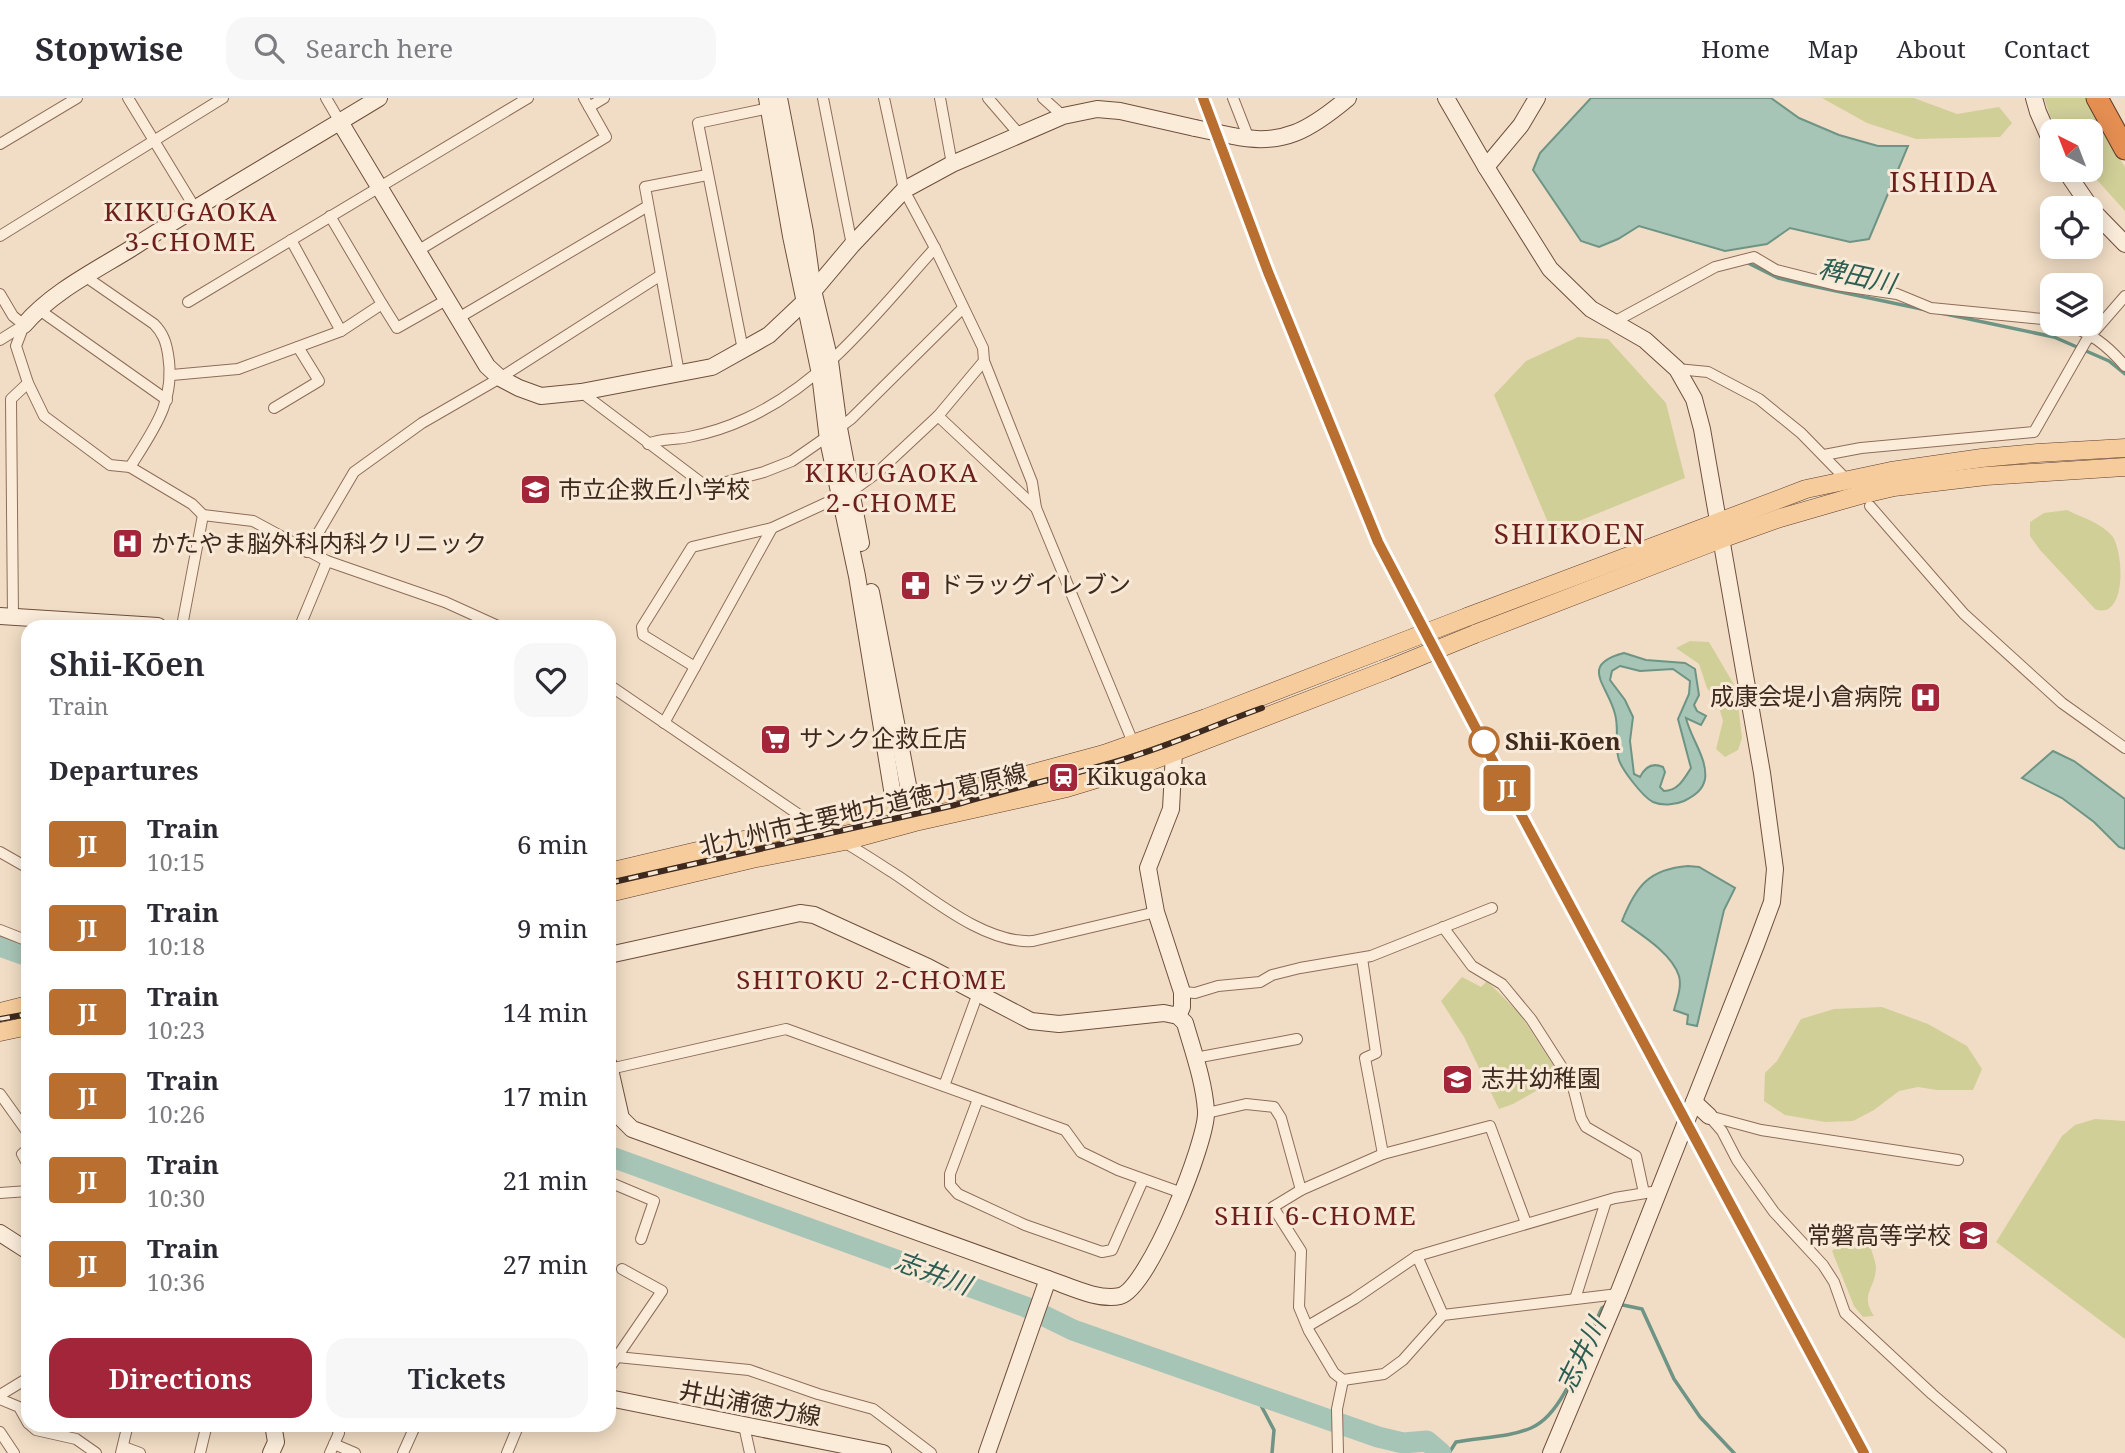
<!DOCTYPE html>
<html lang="en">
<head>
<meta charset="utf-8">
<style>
  :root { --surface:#fff; --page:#f7f7f7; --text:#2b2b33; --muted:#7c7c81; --line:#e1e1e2; --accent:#a22539 }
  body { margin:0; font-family:"Noto Serif","Noto Sans JP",serif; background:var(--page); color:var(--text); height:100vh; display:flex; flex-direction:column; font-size:26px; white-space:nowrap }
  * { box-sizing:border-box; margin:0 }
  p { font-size:23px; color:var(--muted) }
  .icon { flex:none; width:38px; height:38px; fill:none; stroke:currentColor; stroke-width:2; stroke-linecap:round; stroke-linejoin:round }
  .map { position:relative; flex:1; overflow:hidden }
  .sheet { position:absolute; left:21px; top:522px; width:595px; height:812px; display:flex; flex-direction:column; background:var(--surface); border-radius:21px; box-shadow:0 4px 18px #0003 }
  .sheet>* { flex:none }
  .badge { padding:0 14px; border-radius:5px; font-size:24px; line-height:46px }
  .needle { width:46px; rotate:318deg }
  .tools { position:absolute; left:2040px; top:21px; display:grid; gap:14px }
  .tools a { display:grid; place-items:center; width:63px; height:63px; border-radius:14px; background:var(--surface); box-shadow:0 4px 18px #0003; font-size:35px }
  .map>.badge { position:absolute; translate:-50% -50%; box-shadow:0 0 0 4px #fff }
  h2 { padding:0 28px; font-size:26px; line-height:63px }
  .round { display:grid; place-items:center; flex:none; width:74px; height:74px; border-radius:21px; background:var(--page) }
  .overview { display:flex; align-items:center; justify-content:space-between; height:119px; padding:0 28px }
  h1 { font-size:33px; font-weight:600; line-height:52px }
  .button { display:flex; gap:14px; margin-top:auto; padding:14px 28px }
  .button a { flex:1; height:80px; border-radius:21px; background:var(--accent); color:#fff; font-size:28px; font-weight:600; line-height:80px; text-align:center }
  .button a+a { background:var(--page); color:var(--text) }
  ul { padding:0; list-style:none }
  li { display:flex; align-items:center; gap:21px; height:84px; padding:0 28px }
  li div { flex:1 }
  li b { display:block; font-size:26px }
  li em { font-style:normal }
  li .badge { min-width:77px; font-weight:700; text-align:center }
  header { display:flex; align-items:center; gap:42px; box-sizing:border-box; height:98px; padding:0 35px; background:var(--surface); border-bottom:2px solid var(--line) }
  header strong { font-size:33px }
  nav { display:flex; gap:38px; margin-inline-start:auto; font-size:24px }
  .search { width:490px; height:63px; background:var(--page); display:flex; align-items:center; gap:18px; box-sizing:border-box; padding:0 24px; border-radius:21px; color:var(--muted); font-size:26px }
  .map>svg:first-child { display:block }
  .green { fill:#d1cf98 }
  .water { fill:#a7c5b7; stroke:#6d9484; stroke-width:2; fill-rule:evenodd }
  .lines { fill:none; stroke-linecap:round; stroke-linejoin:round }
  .stream { stroke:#6d9484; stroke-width:3.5 }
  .river { stroke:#a7c5b7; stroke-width:21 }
  .street-casing { stroke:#8e6d5a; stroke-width:12 }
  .secondary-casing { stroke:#704f3d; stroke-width:18 }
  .primary-casing { stroke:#5c3c2e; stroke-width:19 }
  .highway-casing { stroke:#5c3c2e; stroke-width:23 }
  .street { stroke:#fbecda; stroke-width:10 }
  .secondary { stroke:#fbecda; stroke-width:16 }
  .primary { stroke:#f6cc9c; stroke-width:18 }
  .highway { stroke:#e58e52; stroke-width:21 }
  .rail-casing { stroke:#3d291e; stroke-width:6 }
  .rail { stroke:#f8e9d6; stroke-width:3.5; stroke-dasharray:10; stroke-linecap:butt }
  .secondary-bridge-casing { stroke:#704f3d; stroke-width:18; stroke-linecap:butt }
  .primary-bridge-casing { stroke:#5c3c2e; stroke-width:19; stroke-linecap:butt }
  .secondary-bridge { stroke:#fbecda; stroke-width:16 }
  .primary-bridge { stroke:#f6cc9c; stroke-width:18 }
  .line-casing { stroke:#fff; stroke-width:16 }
  .line { stroke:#b96f30; stroke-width:10 }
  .stop-dot { fill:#fff; stroke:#b96f30; stroke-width:3.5 }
  .labels { text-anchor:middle; stroke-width:6; stroke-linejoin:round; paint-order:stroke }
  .poi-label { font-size:24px; fill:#3d291e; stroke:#f8e9d6; text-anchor:start }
  .stop-label { font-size:24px; font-weight:bold; fill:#3d291e; stroke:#f8e9d6; text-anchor:start }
  .street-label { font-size:24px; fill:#3d291e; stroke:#f8e9d6 }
  .neighbourhood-label { font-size:26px; letter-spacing:2px; fill:#6d1f1b; stroke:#f8e9d6 }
  .water-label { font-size:26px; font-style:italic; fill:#2d5e53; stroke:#f8e9d6 }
  .quarter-label { font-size:28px; letter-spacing:2px; fill:#6d1f1b; stroke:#f8e9d6 }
</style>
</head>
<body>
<header>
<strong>Stopwise</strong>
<div class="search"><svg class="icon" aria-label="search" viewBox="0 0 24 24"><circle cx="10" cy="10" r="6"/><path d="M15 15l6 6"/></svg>Search here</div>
<nav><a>Home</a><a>Map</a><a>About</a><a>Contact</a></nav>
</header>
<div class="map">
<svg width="2125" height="1355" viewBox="0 0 2125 1355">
  <rect width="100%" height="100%" fill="#f1ddc5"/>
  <g class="green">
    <polygon points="1822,0 1914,0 1957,16 1999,9 2012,25 2000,39 1916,41 1867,25"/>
    <polygon points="2044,0 2088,0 2107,40 2125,69 2125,113 2088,72 2091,72 2091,33 2060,33 2050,18"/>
    <polygon points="1578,239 1608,241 1666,305 1685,380 1552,434 1494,297 1526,263"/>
    <path d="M2067 412C2083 420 2102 425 2113 439 2125 460 2125 523 2095 511L2040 452 2030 438V424L2044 415Z"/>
    <polygon points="1690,543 1709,544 1736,590 1742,640 1738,652 1725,659 1716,651 1723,623 1716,600 1707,590 1699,566 1676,550"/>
    <polygon points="1462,879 1481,889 1487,883 1520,916 1561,979 1513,1006 1499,1011 1464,939 1441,903"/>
    <polygon points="1882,909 1928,926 1967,948 1982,971 1973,992 1937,992 1918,989 1899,993 1874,1012 1853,1023 1825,1024 1785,1017 1764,1003 1765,975 1777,963 1801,921 1834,911"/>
    <polygon points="2095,1021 2125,1023 2125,1241 1996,1144 2062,1038 2075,1027"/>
    <path d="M1851 1138 1870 1147C1872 1154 1875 1162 1876 1169 1876 1191 1859 1195 1874 1218L1863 1219 1854 1208 1832 1153Z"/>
  </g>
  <g class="water">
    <polygon points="1591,0 1771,0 1799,20 1839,37 1878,48 1908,48 1869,141 1850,144 1790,130 1767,146 1725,153 1639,128 1618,141 1599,149 1581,143 1533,72 1540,55"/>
    <path d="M1624 555 1646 562 1685 565 1695 571 1699 597 1694 607 1697 613 1706 618 1701 627 1686 620C1690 639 1708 661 1705 681 1703 692 1694 698 1684 703 1675 707 1662 708 1653 704 1643 699 1619 669 1618 658 1615 644 1619 630 1615 616 1608 587 1578 567 1624 555ZM1620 568 1640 573 1673 571 1690 583 1689 596 1678 621 1691 670C1684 681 1678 693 1664 693L1660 689 1665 674 1663 669C1652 664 1645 669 1640 679L1634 676 1630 643 1633 619 1625 602 1610 582 1612 573Z"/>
    <polygon points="2053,653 2074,663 2125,701 2125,751 2119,749 2094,724 2062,700 2022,680"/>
    <path d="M1688 768 1699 769 1735 790 1724 812 1697 928 1687 926 1688 917 1674 912C1677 901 1682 889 1679 878 1672 855 1640 836 1622 823 1636 788 1649 771 1688 768Z"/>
  </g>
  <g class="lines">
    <g class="stream">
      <polyline points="1748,165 1778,180 1803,186 2054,239 2109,263 2125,276"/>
      <polyline points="1618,1206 1642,1211 1674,1281 1700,1319 1734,1355"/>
      <polyline points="1255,1296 1274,1332 1272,1355"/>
      <path d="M1449 1355 1456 1344C1481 1339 1508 1340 1531 1330 1567 1315 1585 1244 1602 1210L1607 1207"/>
    </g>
    <g class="river">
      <polyline points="0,848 28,858"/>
      <polyline points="609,1058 1026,1209 1073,1232 1378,1339 1403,1345 1427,1343 1441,1355"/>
    </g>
    <defs>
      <g id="street">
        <polyline points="128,0 195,110"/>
        <polyline points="326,0 340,24"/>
        <polyline points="823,0 852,147"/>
        <polyline points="884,0 904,92 935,150 983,250 984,263 1032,384 1036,410 1134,647"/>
        <polyline points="940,0 952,66"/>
        <polyline points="988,0 1019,36"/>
        <polyline points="1043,0 1063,18"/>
        <polyline points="1233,0 1249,41"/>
        <polyline points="589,9 604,0"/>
        <polyline points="0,46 77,0"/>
        <polyline points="0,138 223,0"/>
        <polyline points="291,142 341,233"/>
        <polyline points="419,152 606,39 584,0"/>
        <path d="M86 179 154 226C163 235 166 244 168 256 176 303 154 331 130 369"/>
        <polyline points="0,196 13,218 24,227"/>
        <polyline points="188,204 528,0"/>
        <polyline points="382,206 397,230 448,201"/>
        <polyline points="38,211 167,302"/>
        <polyline points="460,219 648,108"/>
        <polyline points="1614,224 1715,169 1754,159 1776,172 1836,187 1897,196 1931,210 2053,222"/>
        <path d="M2065 226C2091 235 2107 247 2125 268"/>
        <polyline points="24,227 16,248 28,285 44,318 110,367 130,369 192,406 203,417 253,423 327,463 445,504 498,528"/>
        <polyline points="0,242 24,227"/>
        <polyline points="743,252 698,25 769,10"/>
        <polyline points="1677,271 1708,274 1759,301 1801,335 1842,377"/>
        <polyline points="679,275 645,89 707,77"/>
        <polyline points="172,277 238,271 341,233 382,206 330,118"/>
        <polyline points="581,294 707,389 764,374 792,363 828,338 851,321 963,210"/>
        <polyline points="274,310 319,283 298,249"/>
        <polyline points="938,318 1036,410"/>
        <path d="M648 346C661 340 675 342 689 339 709 335 728 329 745 321 824 286 879 212 935 150"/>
        <polyline points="1824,357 1861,350 2034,334 2086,243 2125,198"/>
        <polyline points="1870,408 1964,516 2062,605 2125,650"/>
        <polyline points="307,454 354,374 422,325 500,280 661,177"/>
        <polyline points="13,519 11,301 28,285"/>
        <polyline points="182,528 203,417"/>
        <polyline points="300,528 327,463"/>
        <polyline points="695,569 643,537 642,529 692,449 772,430 852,393 877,375 938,318 984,263"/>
        <path d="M609 587 814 727C843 742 870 760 898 778 935 803 987 846 1033 843L1156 814"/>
        <polyline points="664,625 772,430"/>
        <polyline points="0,754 28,770"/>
        <polyline points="1443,829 1472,868 1502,886 1531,921 1572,985 1581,1020 1586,1029 1636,1058 1644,1095"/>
        <polyline points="0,832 28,843"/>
        <polyline points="1362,860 1376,955 1365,960 1383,1056"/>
        <polyline points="1182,894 1195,895 1218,888 1260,884 1272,877 1300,870 1371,858 1492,810"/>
        <polyline points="1195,960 1297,941"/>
        <polyline points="610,971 786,931 1065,1032 1081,1054 1118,1072 1182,1095"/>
        <polyline points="944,988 978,895"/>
        <polyline points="0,996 28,1035"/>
        <polyline points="978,1001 950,1076 950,1087 958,1096 1025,1127 1102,1154 1112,1152 1143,1082"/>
        <polyline points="1207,1015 1246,1006 1274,1009 1281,1020 1301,1092"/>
        <polyline points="1709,1018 1722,1033 1737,1062 1774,1114 1823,1167 1834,1184 1845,1215 1932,1296 2001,1355"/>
        <polyline points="1709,1018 1761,1032 1958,1062"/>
        <polyline points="28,1051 22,1056 28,1067"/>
        <polyline points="609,1084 654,1103 641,1141"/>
        <polyline points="0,1095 28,1093"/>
        <polyline points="1526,1125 1490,1028 1383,1056 1301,1092 1273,1109 1301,1153 1299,1209 1309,1233 1334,1275 1343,1282 1384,1276 1403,1262 1443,1217 1618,1196"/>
        <polyline points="1417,1158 1443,1217"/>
        <polyline points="1575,1201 1606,1103"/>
        <polyline points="1308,1228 1354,1201 1417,1158 1615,1100 1658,1093"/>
        <polyline points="617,1259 749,1272 818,1296 873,1311 931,1355"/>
        <polyline points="610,1269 662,1193 622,1171"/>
        <polyline points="0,1297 28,1280"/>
        <polyline points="0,1301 19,1309 28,1325"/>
        <polyline points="29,1326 36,1332 76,1341 96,1355"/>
        <polyline points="744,1328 750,1355"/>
        <polyline points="0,1334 14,1355"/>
        <polyline points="334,1346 355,1355"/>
        <polyline points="124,1349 140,1355"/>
        <polyline points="121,1355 128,1326"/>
        <polyline points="200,1355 207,1326"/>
        <polyline points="330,1355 339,1335 335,1326"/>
        <polyline points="403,1355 416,1326"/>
        <polyline points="507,1355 519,1326"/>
        <polyline points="1338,1355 1337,1311 1343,1282"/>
      </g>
      <g id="secondary">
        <polyline points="767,0 791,138 820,276 828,342 857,478 898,728"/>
        <polyline points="779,0 805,134 813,192 830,263 839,330 861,445"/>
        <polyline points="1446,0 1486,69 1550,171 1591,211 1645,242 1677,271 1694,301 1702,331 1762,675 1775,771 1772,804 1756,847 1618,1196 1551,1355"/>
        <polyline points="2034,0 2038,14 2053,48"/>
        <polyline points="340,24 487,268 500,280 519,290 541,298 581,294 712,269 769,237 804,204 852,147 904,92 952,66 1063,18 1097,11 1120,13 1195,30"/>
        <path d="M1233 38C1283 49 1311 31 1348 0"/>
        <polyline points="1486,69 1521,27 1537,0"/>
        <polyline points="2065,72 2091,110"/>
        <polyline points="2091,111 2125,146"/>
        <path d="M24 227C52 194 95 173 132 150 213 98 297 50 379 0"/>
        <polyline points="871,494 915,724"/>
        <polyline points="0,518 158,528"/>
        <polyline points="1174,654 1171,711 1148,770 1156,814 1182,894 1182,909 1178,918"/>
        <path d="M609 857 800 815 814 817 928 869 1031 923 1059 926 1164 915 1178 918 1185 925C1193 953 1204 983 1206 1013 1208 1042 1148 1191 1120 1198 1098 1203 1069 1188 1048 1181L632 1031 621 1020 609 967"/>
        <polyline points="1694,1004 1709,1018"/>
        <polyline points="0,1135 28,1153"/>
        <polyline points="609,1300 883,1355"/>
        <polyline points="271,1355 276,1344 273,1326"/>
        <polyline points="987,1355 1048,1181"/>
      </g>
      <g id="primary">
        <polyline points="1467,519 1806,391 1891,373 1982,360 2037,355 2125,350"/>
        <polyline points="1475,536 1721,441 1780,420 1860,397 1894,389 1986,378 2125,369"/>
        <polyline points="609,774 912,702 989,687 1104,656 1206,620 1376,554"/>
        <polyline points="609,795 752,761 845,743 915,724 1067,690 1133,670 1387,572"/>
        <polyline points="0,914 28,907"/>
        <polyline points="0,934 28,928"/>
      </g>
      <polyline id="highway" points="2097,0 2125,51"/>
    </defs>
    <use href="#street" class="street-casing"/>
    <use href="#secondary" class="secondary-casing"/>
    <use href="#primary" class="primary-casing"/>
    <use href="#highway" class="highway-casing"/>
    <use href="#street" class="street"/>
    <use href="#secondary" class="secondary"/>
    <use href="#primary" class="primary"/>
    <use href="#highway" class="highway"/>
    <defs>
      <g id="rail">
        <polyline points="1203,0 1268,174 1378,444 1515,705 1864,1355"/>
        <path d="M609 785 955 707C1020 687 1087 675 1152 652 1189 639 1225 623 1262 610"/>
        <polyline points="0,921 28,916"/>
      </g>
    </defs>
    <use href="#rail" class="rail-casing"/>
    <use href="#rail" class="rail"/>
    <defs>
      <polyline id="secondary-bridge" points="1195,30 1233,38"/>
      <g id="primary-bridge">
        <polyline points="1376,554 1467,519"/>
        <polyline points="1387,572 1475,536"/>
      </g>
    </defs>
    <use href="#secondary-bridge" class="secondary-bridge-casing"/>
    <use href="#primary-bridge" class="primary-bridge-casing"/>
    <use href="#secondary-bridge" class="secondary-bridge"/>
    <use href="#primary-bridge" class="primary-bridge"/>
  </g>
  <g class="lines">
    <defs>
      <polyline id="line" points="1203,0 1268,174 1378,444 1515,705 1864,1355"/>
    </defs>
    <use href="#line" class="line-casing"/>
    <use href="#line" class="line"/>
  </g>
  <defs>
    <symbol id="school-square" viewBox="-11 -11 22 22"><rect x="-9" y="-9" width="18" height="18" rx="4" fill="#a22539" stroke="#f8e9d6"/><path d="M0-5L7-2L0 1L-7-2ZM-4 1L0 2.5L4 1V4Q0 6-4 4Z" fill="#fff"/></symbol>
    <symbol id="hospital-square" viewBox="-11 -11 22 22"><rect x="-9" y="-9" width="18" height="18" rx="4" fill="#a22539" stroke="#f8e9d6"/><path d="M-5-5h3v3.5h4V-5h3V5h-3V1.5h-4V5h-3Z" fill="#fff"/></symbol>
    <symbol id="pharmacy-square" viewBox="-11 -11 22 22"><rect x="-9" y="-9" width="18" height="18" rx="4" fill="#a22539" stroke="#f8e9d6"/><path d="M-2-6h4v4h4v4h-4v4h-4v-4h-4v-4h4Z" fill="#fff"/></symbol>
    <symbol id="supermarket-square" viewBox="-11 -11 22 22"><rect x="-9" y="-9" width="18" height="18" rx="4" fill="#a22539" stroke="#f8e9d6"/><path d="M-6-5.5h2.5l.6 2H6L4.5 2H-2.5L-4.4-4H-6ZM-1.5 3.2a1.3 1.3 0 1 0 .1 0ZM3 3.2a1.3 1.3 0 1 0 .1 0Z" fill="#fff"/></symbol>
    <symbol id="station-square" viewBox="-11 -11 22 22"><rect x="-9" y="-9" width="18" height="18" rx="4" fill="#a22539" stroke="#f8e9d6"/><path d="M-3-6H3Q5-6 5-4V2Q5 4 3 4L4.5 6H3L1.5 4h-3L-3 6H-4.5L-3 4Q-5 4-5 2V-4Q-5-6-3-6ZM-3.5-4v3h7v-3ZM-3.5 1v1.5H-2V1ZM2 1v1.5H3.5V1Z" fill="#fff"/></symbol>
  </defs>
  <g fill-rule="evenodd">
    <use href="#school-square" x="518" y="374" width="35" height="35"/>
    <use href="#hospital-square" x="110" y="428" width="35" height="35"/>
    <use href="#pharmacy-square" x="898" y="470" width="35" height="35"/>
    <use href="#hospital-square" x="1908" y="582" width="35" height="35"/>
    <use href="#supermarket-square" x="758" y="624" width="35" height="35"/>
    <use href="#station-square" x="1046" y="662" width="35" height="35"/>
    <use href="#school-square" x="1440" y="964" width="35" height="35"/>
    <use href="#school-square" x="1956" y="1120" width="35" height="35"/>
  </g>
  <circle class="stop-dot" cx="1484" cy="644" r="14"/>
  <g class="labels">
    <g class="poi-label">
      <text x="558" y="400">市立企救丘小学校</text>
      <text x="151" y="454">かたやま脳外科内科クリニック</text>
      <text x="939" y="495">ドラッグイレブン</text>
      <text x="1902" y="607" text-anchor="end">成康会堤小倉病院</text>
      <text x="799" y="649">サンク企救丘店</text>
      <text x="1086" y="687">Kikugaoka</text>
      <text x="1481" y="989">志井幼稚園</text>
      <text x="1951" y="1146" text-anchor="end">常磐高等学校</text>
    </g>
    <g class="stop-label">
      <text x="1505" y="652">Shii-Kōen</text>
    </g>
    <g class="street-label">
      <text transform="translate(863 712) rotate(-13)" y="8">北九州市主要地方道徳力葛原線</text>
      <text transform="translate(750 1306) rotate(11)" y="8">井出浦徳力線</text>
    </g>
    <g class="neighbourhood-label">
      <text x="191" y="123">KIKUGAOKA<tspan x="191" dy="30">3-CHOME</tspan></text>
      <text x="892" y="384">KIKUGAOKA<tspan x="892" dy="30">2-CHOME</tspan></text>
      <text x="872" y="891">SHITOKU 2-CHOME</text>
      <text x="1316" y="1127">SHII 6-CHOME</text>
    </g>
    <g class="water-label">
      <text transform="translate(1857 178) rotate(12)" y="9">稗田川</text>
      <text transform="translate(933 1175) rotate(20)" y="9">志井川</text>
      <text transform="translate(1581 1257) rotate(-64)" y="9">志井川</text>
    </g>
    <g class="quarter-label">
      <text x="1944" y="94">ISHIDA</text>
      <text x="1570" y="446">SHIIKOEN</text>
    </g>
  </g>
</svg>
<div class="tools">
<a><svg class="needle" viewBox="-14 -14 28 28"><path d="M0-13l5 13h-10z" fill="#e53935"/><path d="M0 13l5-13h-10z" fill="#7c7c81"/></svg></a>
<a><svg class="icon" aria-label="locate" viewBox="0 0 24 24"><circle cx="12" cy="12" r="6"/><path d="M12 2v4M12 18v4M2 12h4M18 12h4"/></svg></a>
<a><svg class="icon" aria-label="layers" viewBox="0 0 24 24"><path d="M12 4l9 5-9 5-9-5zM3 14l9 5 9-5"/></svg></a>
</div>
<b class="badge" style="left:1507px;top:690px;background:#b96f30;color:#fff">JI</b>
<section class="sheet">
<div class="overview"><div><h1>Shii-Kōen</h1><p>Train</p></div><a class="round"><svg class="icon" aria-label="heart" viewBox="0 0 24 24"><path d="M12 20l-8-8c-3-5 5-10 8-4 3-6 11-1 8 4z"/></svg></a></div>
<h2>Departures</h2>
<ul>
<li><span class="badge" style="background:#b96f30;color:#fff">JI</span><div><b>Train</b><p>10:15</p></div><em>6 min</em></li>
<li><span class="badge" style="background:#b96f30;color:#fff">JI</span><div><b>Train</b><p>10:18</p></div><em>9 min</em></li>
<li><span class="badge" style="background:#b96f30;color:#fff">JI</span><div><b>Train</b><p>10:23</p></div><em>14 min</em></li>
<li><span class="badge" style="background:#b96f30;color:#fff">JI</span><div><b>Train</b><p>10:26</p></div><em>17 min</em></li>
<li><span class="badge" style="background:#b96f30;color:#fff">JI</span><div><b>Train</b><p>10:30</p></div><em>21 min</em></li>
<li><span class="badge" style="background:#b96f30;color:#fff">JI</span><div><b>Train</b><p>10:36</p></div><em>27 min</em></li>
</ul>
<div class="button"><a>Directions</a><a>Tickets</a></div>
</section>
</div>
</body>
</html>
